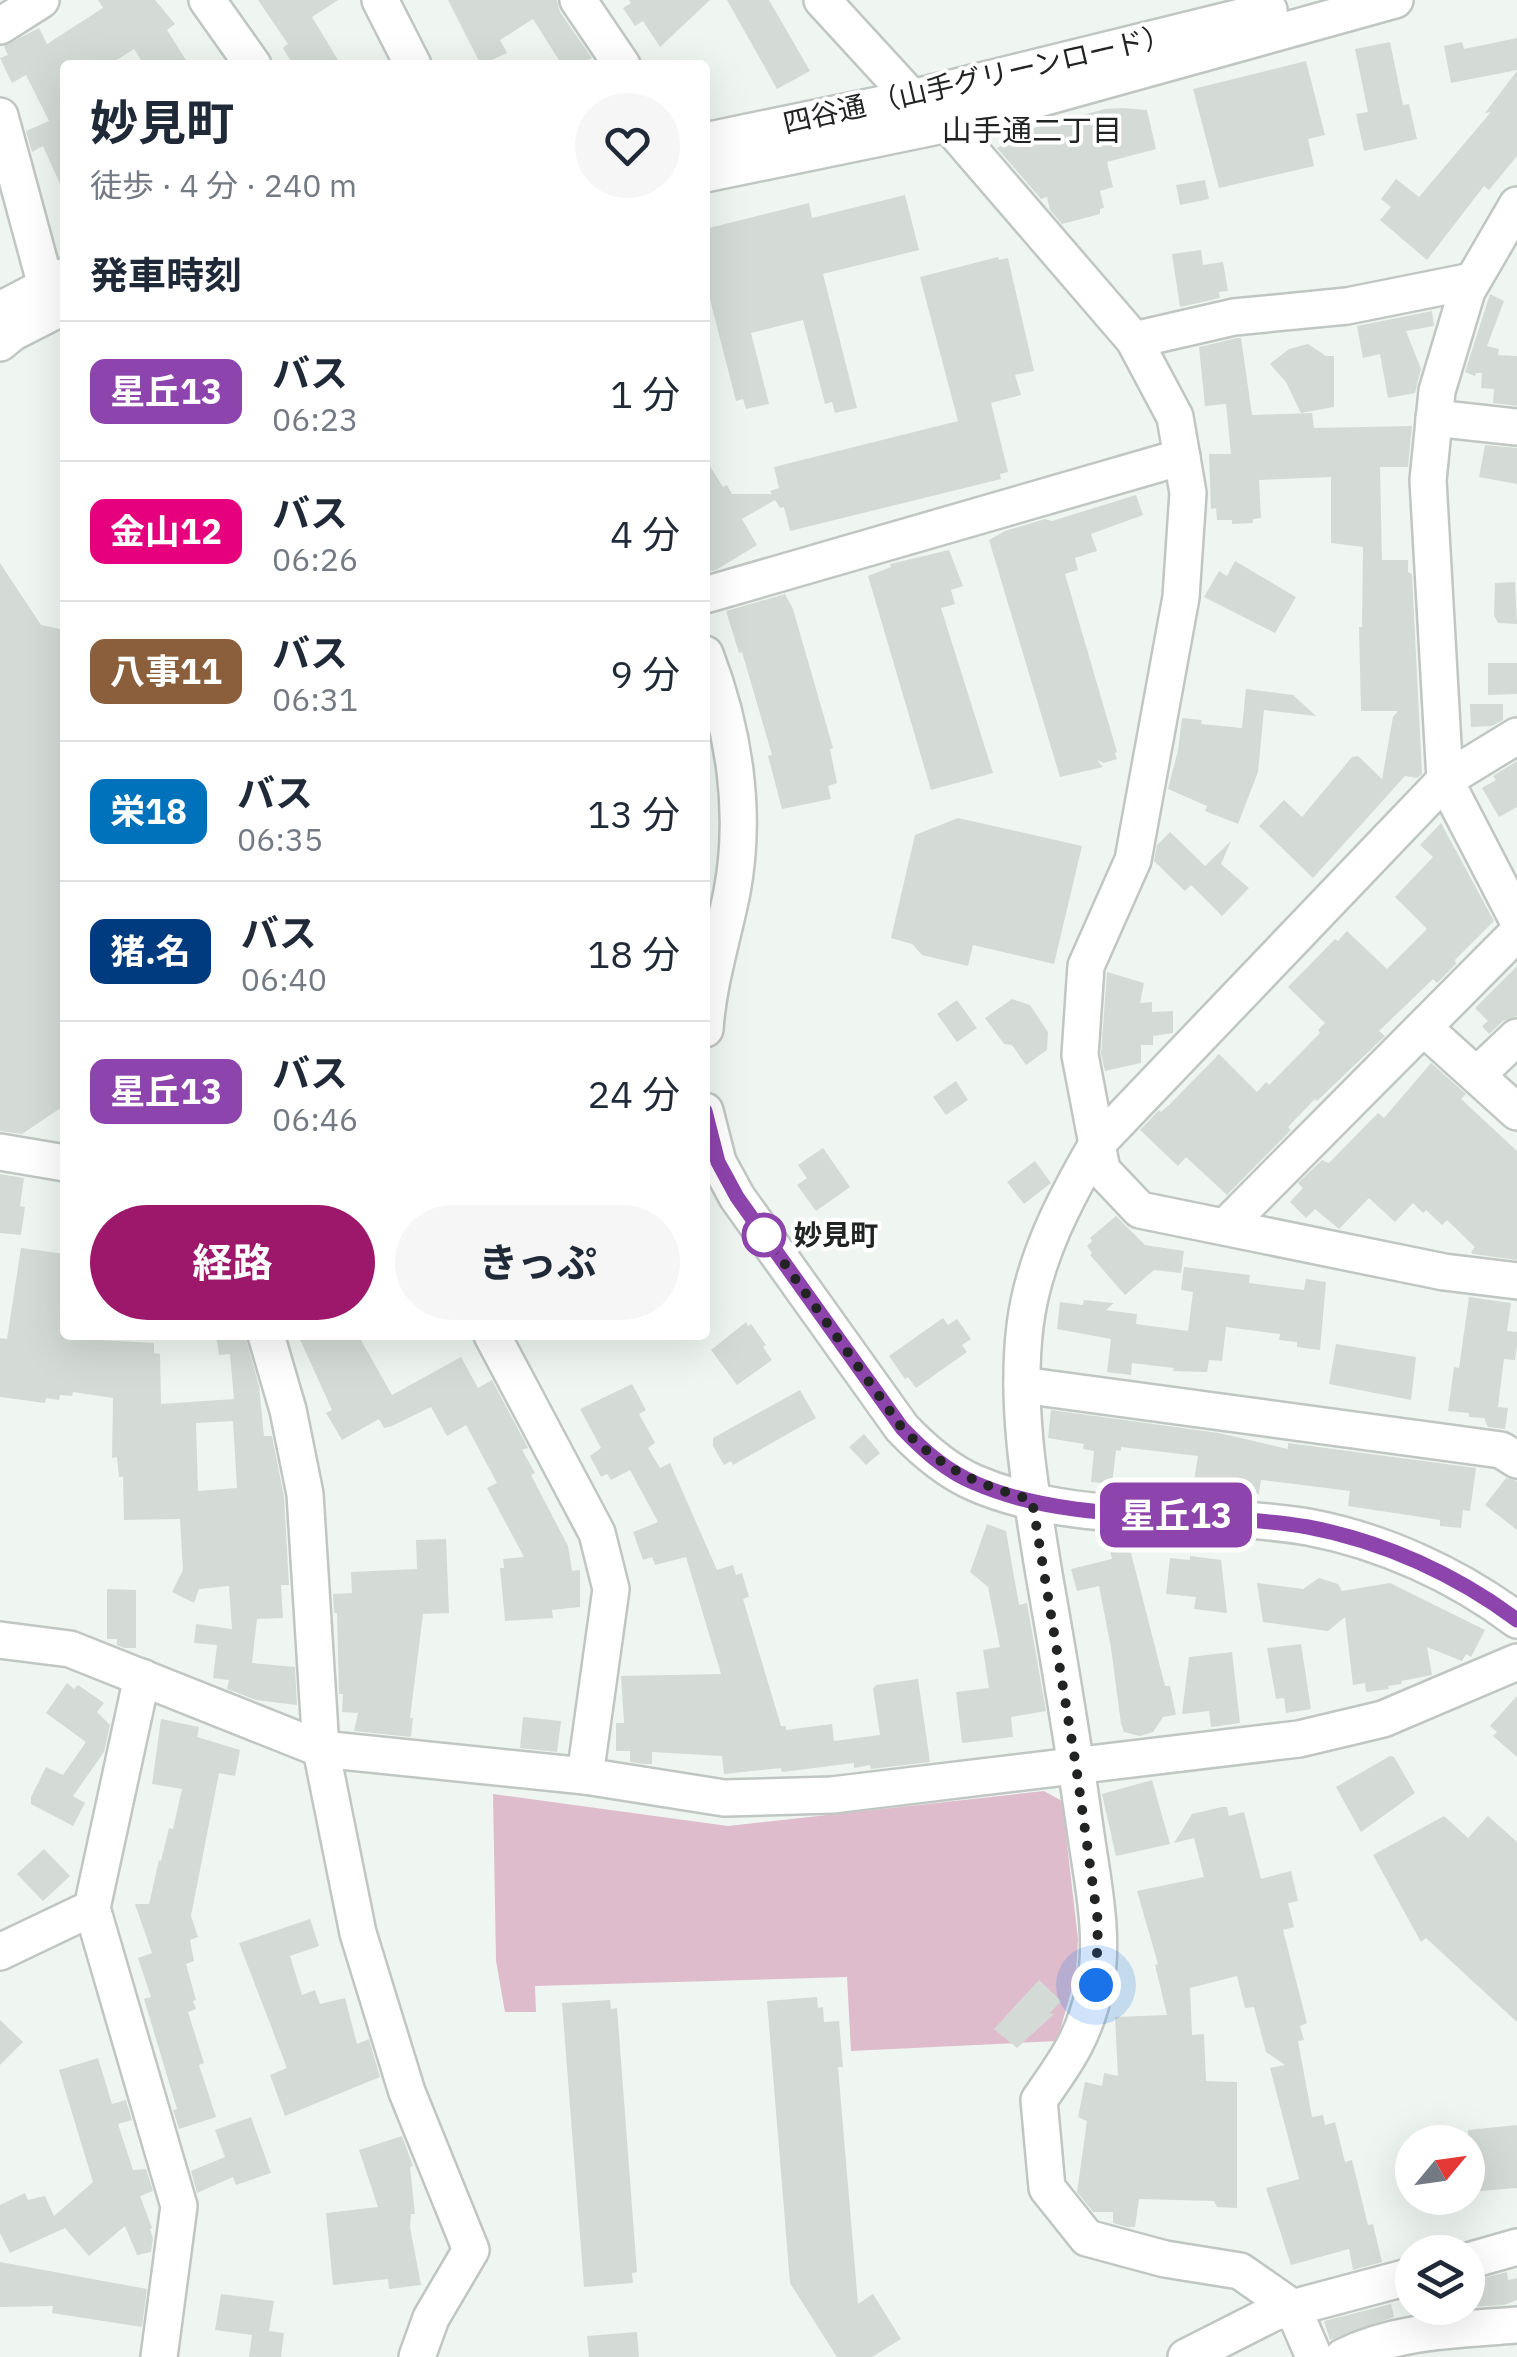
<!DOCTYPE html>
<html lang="ja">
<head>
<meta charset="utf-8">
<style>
  :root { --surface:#fff; --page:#f6f6f7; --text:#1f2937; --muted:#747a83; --line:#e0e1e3; --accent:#9d186a }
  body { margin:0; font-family:"IBM Plex Sans","Noto Sans JP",sans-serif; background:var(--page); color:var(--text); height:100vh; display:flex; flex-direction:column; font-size:38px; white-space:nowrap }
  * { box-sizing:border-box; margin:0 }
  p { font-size:32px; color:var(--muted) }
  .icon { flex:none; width:55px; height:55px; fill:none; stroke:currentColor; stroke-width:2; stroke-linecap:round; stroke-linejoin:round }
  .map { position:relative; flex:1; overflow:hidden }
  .details { position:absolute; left:60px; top:60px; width:650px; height:1280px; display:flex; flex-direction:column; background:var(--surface); border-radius:10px; box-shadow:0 10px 40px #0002 }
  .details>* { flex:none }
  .badge { padding:0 20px; border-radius:15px; font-size:35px; line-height:65px }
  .needle { width:65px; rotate:61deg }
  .fabs { position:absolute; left:1395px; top:2125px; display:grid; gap:20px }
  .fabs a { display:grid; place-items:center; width:90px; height:90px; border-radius:50%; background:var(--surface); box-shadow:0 10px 40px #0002; font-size:50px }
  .you { position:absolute; width:50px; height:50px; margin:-25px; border:8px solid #fff; border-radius:50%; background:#1a73e8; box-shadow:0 0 0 15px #1a73e833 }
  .map>.badge { position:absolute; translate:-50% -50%; box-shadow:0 0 0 5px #fff }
  h2 { padding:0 30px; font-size:38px; line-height:90px }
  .round { display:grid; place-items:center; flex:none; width:105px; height:105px; border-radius:52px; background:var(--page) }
  .headline { display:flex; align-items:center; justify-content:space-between; height:170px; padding:0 30px }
  h1 { font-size:48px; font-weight:700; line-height:75px }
  .cta { display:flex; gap:20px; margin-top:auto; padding:20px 30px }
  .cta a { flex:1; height:115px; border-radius:60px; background:var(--accent); color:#fff; font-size:40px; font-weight:700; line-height:115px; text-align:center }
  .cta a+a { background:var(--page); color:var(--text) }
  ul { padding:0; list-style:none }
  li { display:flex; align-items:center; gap:30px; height:140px; padding:0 30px; border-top:2px solid var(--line) }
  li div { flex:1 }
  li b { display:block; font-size:38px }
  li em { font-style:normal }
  li .badge { min-width:110px; font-weight:700; text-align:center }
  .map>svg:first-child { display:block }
  .green { fill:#dfbccc }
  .building { fill:#d4dbd6; fill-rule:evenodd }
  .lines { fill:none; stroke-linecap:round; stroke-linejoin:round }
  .minor-casing { stroke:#c0c7c3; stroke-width:40 }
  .minor { stroke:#fff; stroke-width:35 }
  .line-casing { stroke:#fff; stroke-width:22 }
  .line { stroke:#8e44ad; stroke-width:15 }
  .walk { stroke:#222423; stroke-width:10; stroke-dasharray:0 18 }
  .stop-dot { fill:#fff; stroke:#8e44ad; stroke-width:5 }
  .labels { text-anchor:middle; stroke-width:8; stroke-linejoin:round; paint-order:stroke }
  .street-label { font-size:28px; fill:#222423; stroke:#fff }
  .stop-label { font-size:28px; font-weight:bold; fill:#222423; stroke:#fff; text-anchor:start }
  .neighbourhood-label { font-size:30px; fill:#222423; stroke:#fff }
</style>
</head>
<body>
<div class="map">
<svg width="1517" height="2357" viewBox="0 0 1517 2357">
  <rect width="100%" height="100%" fill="#eff6f1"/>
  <polygon class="green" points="1044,1791 1062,1801 1078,1939 1076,1974 1057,2041 851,2051 847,1977 535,1986 536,2012 505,2012 496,1961 493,1794 728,1826"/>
  <g class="building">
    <polygon points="98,0 155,0 175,24 167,30 189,65 144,65 134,49 109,65 65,65 65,195 43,146 32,152 26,131 49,121 26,75 12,83 0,58 8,55 4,46 39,28 47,44 103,8"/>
    <polygon points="258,0 338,0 312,17 341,65 293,65 283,48 288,44"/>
    <polygon points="448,0 557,0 560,12 592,58 581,65 562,65 533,19 500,40 507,53 481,65"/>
    <polygon points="629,0 710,0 660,47 643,21 635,26 623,8 631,3"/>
    <polygon points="727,0 769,0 810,71 777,89"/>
    <polygon points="1517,38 1517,70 1451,83 1444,46 1462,42 1464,49"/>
    <polygon points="1390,42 1403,105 1409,104 1417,139 1364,151 1356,114 1368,112 1355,49"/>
    <polygon points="1306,61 1325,135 1308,139 1314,166 1219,188 1193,89"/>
    <polygon points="1517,71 1517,156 1489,190 1484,186 1427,260 1380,220 1391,207 1381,199 1396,179 1419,197 1491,112 1485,113"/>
    <polygon points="1122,108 1147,110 1156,149 1107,162 1113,187 1100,191 1104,208 1100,209 1100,214 1062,224 1050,210 1047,197 1041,199 997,148 1030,129 1105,109"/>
    <polygon points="1205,180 1209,199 1180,205 1176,185"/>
    <polygon points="905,195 919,250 823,274 857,408 835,413 832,402 825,404 803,320 751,333 769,404 746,409 743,399 736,401 705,280 705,229 809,203 812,218"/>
    <polygon points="1201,250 1203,265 1223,262 1228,291 1219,292 1220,298 1180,307 1172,254"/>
    <polygon points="998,257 999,260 1008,258 1034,371 1015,375 1021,395 991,403 1008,472 1000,474 1001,479 790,531 784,507 780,508 775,500 742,519 757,545 716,570 705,573 705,458 723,487 727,485 732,494 772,494 770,491 779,488 774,467 958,421 920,277"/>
    <polygon points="1490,294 1504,301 1487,346 1499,349 1498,355 1517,356 1517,406 1493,403 1494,389 1481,388 1482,373 1476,373 1475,376 1465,372"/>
    <polygon points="1432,311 1434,326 1406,331 1421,369 1415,393 1388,398 1380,354 1363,358 1357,326"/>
    <polygon points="1237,338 1241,338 1252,415 1312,413 1314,428 1412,426 1408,467 1380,467 1382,560 1408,560 1408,572 1412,574 1422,774 1417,778 1405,776 1313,878 1259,826 1284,800 1302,817 1352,757 1358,756 1382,779 1393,717 1398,711 1361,711 1359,627 1362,627 1363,547 1331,543 1331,477 1259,480 1261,518 1253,519 1253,523 1232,524 1232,520 1217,520 1216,508 1211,509 1209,454 1231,454 1226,404 1205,406 1199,347"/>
    <polygon points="1308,344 1326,356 1334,356 1334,407 1301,413 1286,382 1270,364 1289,349"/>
    <polygon points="1485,445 1517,448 1517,484 1479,477"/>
    <polygon points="1136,495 1143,515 1091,534 1097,551 1075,558 1078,570 1065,574 1117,752 1115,753 1117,759 1104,763 1097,760 1103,767 1060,777 989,540 1005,531 1045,519 1052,521"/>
    <polygon points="949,550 963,586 951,590 955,604 941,608 993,773 931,790 868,576 891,567 890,564"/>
    <polygon points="1235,561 1296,597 1275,633 1204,597 1219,571 1227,576"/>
    <polygon points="0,563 41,625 65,630 65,1105 22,1134 0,1131"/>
    <polygon points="1515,582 1517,624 1498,623 1494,615 1495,583"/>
    <polygon points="785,594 793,609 833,748 830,749 837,783 828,786 831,799 782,809 768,756 772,755 742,652 739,653 726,611"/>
    <polygon points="1488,663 1517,663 1517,694 1488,695"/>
    <polygon points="1246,689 1293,695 1316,716 1264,710 1258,772 1238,824 1205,811 1207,806 1168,789 1178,750 1182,718 1202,720 1201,724 1242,728"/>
    <polygon points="1470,704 1503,704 1503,720 1492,726 1471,727"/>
    <polygon points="1517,761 1517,807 1499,817 1482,788 1496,780 1493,776"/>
    <polygon points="958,818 1082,846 1054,964 973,945 968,966 922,955 912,944 891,938 915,835"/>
    <polygon points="1441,823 1494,921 1455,960 1456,964 1437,983 1433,979 1379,1031 1385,1036 1317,1101 1315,1099 1288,1127 1291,1130 1227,1195 1186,1157 1178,1166 1140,1130 1159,1110 1161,1112 1170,1104 1219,1054 1257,1092 1266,1082 1269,1085 1320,1033 1318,1030 1325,1023 1288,987 1335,939 1338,941 1347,931 1387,969 1427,929 1395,897 1433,857 1420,845"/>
    <polygon points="1170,832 1205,866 1231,841 1221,864 1249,888 1222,916 1191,885 1185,891 1154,861 1157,845"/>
    <polygon points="1517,966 1517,1016 1503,1021 1489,1034 1482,1026 1488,1021 1475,1008"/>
    <polygon points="1107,972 1144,983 1140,1003 1152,1002 1152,1012 1173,1011 1173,1033 1153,1036 1153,1045 1141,1045 1141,1063 1105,1071 1101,1054"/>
    <polygon points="1012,999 1030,1005 1048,1032 1047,1050 1026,1065 1012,1045 1004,1044 985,1018"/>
    <polygon points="957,1000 977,1028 957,1042 937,1014"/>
    <polygon points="1431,1063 1466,1094 1461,1099 1517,1151 1517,1260 1473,1254 1471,1252 1475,1247 1447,1220 1442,1225 1426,1210 1423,1213 1413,1203 1395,1222 1369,1198 1339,1229 1315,1209 1306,1218 1290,1202 1303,1188 1298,1183 1322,1160 1329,1163 1378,1113 1384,1118"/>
    <polygon points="956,1081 968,1100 946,1115 933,1097"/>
    <polygon points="823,1148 850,1187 816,1211 797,1185 807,1178 798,1165"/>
    <polygon points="1035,1161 1051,1183 1024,1204 1007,1182"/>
    <polygon points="0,1174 24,1178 20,1206 25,1207 21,1235 0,1233"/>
    <polygon points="1116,1216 1145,1245 1184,1251 1181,1273 1154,1270 1125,1295 1090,1255 1092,1253 1087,1246 1092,1241 1090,1238"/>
    <path d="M21 1248 65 1254V1335H83L82 1339 154 1343V1353L160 1354 161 1404 234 1399 230 1354 219 1355 216 1335H245L259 1386 264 1436H272L284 1497 289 1585H281L283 1618 257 1619 252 1663 295 1667 297 1705 256 1700 227 1689 229 1680 213 1678 217 1645 194 1643 196 1624 232 1629 229 1586 199 1589 194 1603 172 1592 183 1570 180 1519 124 1520 123 1477H119L117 1457 112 1458 113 1398 73 1392 72 1396 60 1395 59 1400 46 1398 45 1403 0 1397V1338L7 1339ZM233 1421 237 1488 198 1491 196 1423Z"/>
    <polygon points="1184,1267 1250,1275 1249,1283 1304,1290 1306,1279 1326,1282 1320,1350 1297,1347 1297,1342 1279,1340 1280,1334 1226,1327 1222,1361 1209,1360 1207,1372 1173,1371 1174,1368 1132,1363 1131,1375 1107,1372 1111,1339 1057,1329 1060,1302 1083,1305 1084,1300 1114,1303 1106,1310 1137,1314 1136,1324 1188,1331 1193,1292 1181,1290"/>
    <polygon points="1469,1297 1511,1303 1507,1331 1517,1332 1517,1345 1515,1360 1504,1359 1498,1407 1508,1408 1505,1429 1488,1427 1484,1418 1469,1417 1469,1413 1448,1411 1454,1367 1459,1368"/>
    <polygon points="943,1318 948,1325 957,1319 971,1339 962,1345 967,1352 916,1388 908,1377 905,1379 889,1356"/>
    <polygon points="746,1322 748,1326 751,1324 766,1345 763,1347 772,1360 737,1385 711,1350"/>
    <polygon points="298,1335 358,1335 392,1395 461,1357 478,1388 492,1380 528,1448 522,1450 535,1473 531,1475 568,1546 572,1571 580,1570 580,1607 552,1610 553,1618 505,1621 500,1568 504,1568 503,1559 524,1557 487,1488 497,1483 466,1425 447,1436 431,1407 392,1426 384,1428 379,1419 342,1440 326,1413 332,1410"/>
    <polygon points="1336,1344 1416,1357 1411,1400 1329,1384"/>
    <polygon points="632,1384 646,1410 639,1414 655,1443 648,1448 660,1468 670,1463 717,1570 733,1565 736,1575 742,1573 749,1597 743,1599 781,1726 786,1726 786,1730 832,1724 834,1741 880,1735 873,1689 876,1685 918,1679 930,1762 871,1769 870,1765 854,1768 854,1763 782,1772 781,1768 724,1774 722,1756 652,1752 652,1764 644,1764 630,1762 630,1751 616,1751 616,1723 624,1723 621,1676 721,1674 686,1557 655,1565 652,1557 643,1560 633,1532 658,1522 630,1470 611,1480 607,1474 601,1477 590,1456 601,1448 580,1409"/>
    <polygon points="800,1390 816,1418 733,1465 731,1461 724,1465 713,1446 713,1438"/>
    <polygon points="1051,1410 1219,1433 1288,1449 1288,1443 1476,1468 1470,1511 1463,1510 1461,1528 1440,1526 1440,1520 1348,1506 1350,1491 1261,1480 1259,1494 1193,1487 1198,1456 1121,1447 1121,1451 1116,1450 1112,1484 1091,1482 1094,1451 1083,1449 1084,1444 1048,1438"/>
    <polygon points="864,1434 880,1453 866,1465 849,1447"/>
    <polygon points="1506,1478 1517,1481 1517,1530 1485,1505"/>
    <polygon points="987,1524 1006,1531 1019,1605 1027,1603 1046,1711 1011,1717 1013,1737 962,1743 956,1692 989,1688 983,1650 1000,1647 988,1587 970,1572"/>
    <polygon points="446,1539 449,1613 423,1614 410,1718 413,1718 411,1737 354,1731 358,1713 342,1712 343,1694 339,1694 337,1613 334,1613 333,1594 352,1593 351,1572 417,1569 416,1540"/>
    <polygon points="1129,1545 1165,1686 1170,1686 1176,1715 1163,1717 1153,1732 1140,1736 1124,1732 1121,1724 1111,1648 1099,1586 1077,1591 1071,1569 1112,1559 1110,1550"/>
    <polygon points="1190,1556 1221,1560 1227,1613 1194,1609 1196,1597 1166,1594 1170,1558 1190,1560"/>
    <polygon points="1319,1578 1338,1584 1342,1591 1390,1583 1485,1630 1471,1657 1466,1654 1462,1661 1427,1647 1432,1675 1401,1681 1402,1684 1388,1686 1389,1689 1366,1692 1365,1683 1353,1685 1345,1617 1328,1631 1263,1622 1257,1583 1303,1589"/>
    <polygon points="107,1589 136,1590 136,1648 124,1648 117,1645 117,1639 107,1639"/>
    <polygon points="1301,1644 1311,1709 1286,1713 1284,1698 1276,1699 1267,1648"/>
    <polygon points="1232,1652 1240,1723 1211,1727 1209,1711 1182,1714 1189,1657"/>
    <polygon points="67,1683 74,1689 78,1685 104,1703 97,1712 110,1725 104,1752 73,1796 85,1803 73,1826 31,1804 31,1797 46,1767 63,1775 86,1742 46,1713"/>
    <polygon points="1517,1696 1517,1757 1493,1736 1497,1732 1490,1726"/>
    <polygon points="523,1717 561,1721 557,1752 520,1748"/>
    <polygon points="161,1719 199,1727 197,1737 240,1750 235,1776 219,1773 191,1916 198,1937 190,1940 194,1961 186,1964 196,2000 193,2001 196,2009 188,2012 204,2063 199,2065 216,2117 179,2129 173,2110 177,2109 144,1999 151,1997 138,1958 152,1953 135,1904 149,1904 159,1860 161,1861 169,1828 173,1829 182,1789 152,1784"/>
    <polygon points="1390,1756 1394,1757 1415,1793 1361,1832 1336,1787"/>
    <polygon points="1152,1780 1170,1844 1116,1856 1102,1794"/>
    <polygon points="1222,1807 1227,1807 1229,1816 1244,1812 1261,1879 1291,1871 1298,1901 1288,1903 1294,1927 1283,1930 1307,2023 1300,2026 1304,2040 1298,2041 1312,2117 1323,2115 1325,2125 1335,2122 1345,2162 1352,2160 1368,2225 1373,2224 1382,2262 1353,2270 1349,2249 1291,2265 1266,2188 1299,2179 1270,2068 1285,2065 1266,2052 1254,2007 1245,2008 1237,1976 1190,1988 1192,2035 1204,2034 1206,2081 1237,2082 1237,2208 1217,2207 1214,2201 1139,2199 1135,2227 1127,2227 1113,2223 1113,2212 1093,2212 1077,2192 1087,2121 1078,2117 1085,2082 1102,2086 1104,2073 1118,2076 1115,2017 1167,2015 1155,1965 1158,1964 1137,1891 1204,1877 1194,1838 1174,1843 1192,1814"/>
    <polygon points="1444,1816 1468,1838 1488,1816 1517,1842 1517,2022 1426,1938 1421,1942 1373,1855"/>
    <polygon points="44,1849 70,1876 43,1901 17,1874"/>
    <polygon points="310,1919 319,1946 290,1956 302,1995 315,1990 320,2004 345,1998 357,2044 369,2039 380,2077 285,2116 270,2075 287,2068 239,1943"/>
    <polygon points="1039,1980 1061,2001 1050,2013 1054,2014 1017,2048 994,2029"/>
    <polygon points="817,1997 818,2008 823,2007 824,2022 839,2021 843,2067 838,2067 858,2304 873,2294 901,2339 872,2357 837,2357 790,2283 767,2001"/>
    <polygon points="610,2000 611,2009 617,2008 637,2272 632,2273 633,2283 584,2287 562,2003"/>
    <polygon points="0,2020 23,2042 0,2065"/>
    <polygon points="98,2058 112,2104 126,2100 127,2104 132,2120 118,2124 133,2170 146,2169 153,2191 140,2196 152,2228 150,2229 153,2238 151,2252 137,2255 125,2226 89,2256 65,2228 10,2253 0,2233 0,2205 25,2193 28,2200 45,2196 54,2216 93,2182 59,2070"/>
    <polygon points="251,2117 271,2173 236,2185 233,2177 197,2193 191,2171 225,2157 215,2130"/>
    <polygon points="1517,2125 1517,2188 1468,2192 1468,2130"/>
    <polygon points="402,2136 413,2166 410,2167 415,2214 411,2214 410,2227 421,2285 389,2289 388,2279 333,2285 326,2213 378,2207 359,2150"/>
    <polygon points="0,2262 147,2289 142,2327 52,2313 53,2306 0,2307"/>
    <polygon points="1507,2272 1508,2280 1517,2278 1517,2300 1504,2305 1468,2307 1468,2282"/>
    <polygon points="221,2294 274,2301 269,2331 284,2333 281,2357 249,2357 252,2335 215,2330"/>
    <polygon points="1391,2304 1394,2317 1330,2340 1324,2321"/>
    <polygon points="637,2332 639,2357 589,2357 587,2336"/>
  </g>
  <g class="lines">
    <defs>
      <g id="minor">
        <polyline points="207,0 253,65"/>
        <polyline points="380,0 413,65"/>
        <polyline points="578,0 622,65"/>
        <polyline points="822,0 912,98"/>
        <polyline points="0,26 41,0"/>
        <polyline points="0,116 46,286"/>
        <polyline points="948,124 1134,340 1175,417 1188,493 1181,597 1133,860 1086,966 1080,1055 1102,1170 1140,1210 1444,1272 1517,1281"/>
        <polyline points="705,141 912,98 1269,10"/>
        <polyline points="705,174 948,124 1395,0"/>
        <polyline points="1517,205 1467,291 1437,391 1428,480 1445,780 1517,919"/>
        <polyline points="0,310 65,276"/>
        <polyline points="1134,340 1234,317 1347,306 1472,281"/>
        <polyline points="0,343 12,333 65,306"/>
        <polyline points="1434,418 1517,427"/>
        <polyline points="705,595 1182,457"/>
        <path d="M705 654C734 729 747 812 732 892 723 937 708 983 705 1029"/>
        <polyline points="1424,1028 1517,1112"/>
        <polyline points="1478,1074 1517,1037"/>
        <path d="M705 1111 718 1162 737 1197 902 1428C923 1450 947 1471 975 1483 1076 1527 1201 1509 1308 1527 1383 1541 1457 1575 1517 1620"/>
        <polyline points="0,1152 65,1163"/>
        <polyline points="1225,1227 1517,933"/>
        <polyline points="266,1335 288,1410 305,1494 321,1749 358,1933 407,2092 471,2250 431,2318 417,2357"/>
        <polyline points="492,1335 597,1533 611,1589 585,1776"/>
        <polyline points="1022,1385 1501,1450 1517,1460"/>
        <polyline points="0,1640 70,1649 321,1749 585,1776 724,1798 832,1795 1299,1739 1383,1719 1517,1662"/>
        <polyline points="142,1677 92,1908 179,2206 159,2357"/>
        <polyline points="0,1952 92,1908"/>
        <polyline points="1468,2261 1517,2247"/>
        <polyline points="1186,2357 1273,2313 1412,2276"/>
        <path d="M1314 2357 1293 2308 1240 2271 1165 2259 1087 2238 1047 2188 1039 2100C1066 2062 1086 2034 1095 1986 1105 1935 1092 1879 1085 1828 1073 1743 1059 1659 1044 1574 1031 1494 1015 1408 1025 1326 1033 1260 1064 1201 1097 1144L1445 780 1517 736"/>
        <path d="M1343 2357C1397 2330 1457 2330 1517 2325"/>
      </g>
    </defs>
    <use href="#minor" class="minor-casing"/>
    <use href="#minor" class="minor"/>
  </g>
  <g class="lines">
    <defs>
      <path id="line" d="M705 1111 718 1162 737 1197 902 1428C923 1450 946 1471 975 1483 1075 1527 1202 1509 1308 1527 1383 1541 1457 1575 1517 1620"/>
    </defs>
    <use href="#line" class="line-casing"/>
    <use href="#line" class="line"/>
    <path class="walk" d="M764 1235 902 1428C943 1470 977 1484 1032 1500L1076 1766 1098 1922 1096 1985"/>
  </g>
  <circle class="stop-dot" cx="764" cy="1235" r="20"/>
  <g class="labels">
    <g class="street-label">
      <text transform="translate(977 79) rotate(-13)" y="10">四谷通 （山手グリーンロード）</text>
    </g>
    <g class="stop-label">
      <text x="794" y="1245">妙見町</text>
    </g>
    <g class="neighbourhood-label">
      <text x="1032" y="141">山手通二丁目</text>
    </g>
  </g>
</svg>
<div class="fabs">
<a><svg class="needle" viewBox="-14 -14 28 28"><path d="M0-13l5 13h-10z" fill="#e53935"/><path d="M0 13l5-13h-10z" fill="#747a83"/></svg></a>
<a><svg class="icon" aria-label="layers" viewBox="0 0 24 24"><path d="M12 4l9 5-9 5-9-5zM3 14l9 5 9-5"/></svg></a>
</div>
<div class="you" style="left:1096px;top:1985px"></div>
<b class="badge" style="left:1176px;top:1515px;background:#8e44ad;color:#fff">星丘13</b>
<section class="details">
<div class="headline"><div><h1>妙見町</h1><p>徒歩 · 4 分 · 240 m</p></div><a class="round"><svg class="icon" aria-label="heart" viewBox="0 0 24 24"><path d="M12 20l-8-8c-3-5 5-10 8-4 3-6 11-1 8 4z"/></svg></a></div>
<h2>発車時刻</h2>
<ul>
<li><span class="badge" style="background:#8e44ad;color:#fff">星丘13</span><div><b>バス</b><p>06:23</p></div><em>1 分</em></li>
<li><span class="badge" style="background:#e6007e;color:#fff">金山12</span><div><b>バス</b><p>06:26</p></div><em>4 分</em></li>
<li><span class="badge" style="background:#8b5e3c;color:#fff">八事11</span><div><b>バス</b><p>06:31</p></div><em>9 分</em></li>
<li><span class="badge" style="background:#0072bc;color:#fff">栄18</span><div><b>バス</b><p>06:35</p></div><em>13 分</em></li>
<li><span class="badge" style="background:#003b80;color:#fff">猪.名</span><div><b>バス</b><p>06:40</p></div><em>18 分</em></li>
<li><span class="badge" style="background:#8e44ad;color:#fff">星丘13</span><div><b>バス</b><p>06:46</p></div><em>24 分</em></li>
</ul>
<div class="cta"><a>経路</a><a>きっぷ</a></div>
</section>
</div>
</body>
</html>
